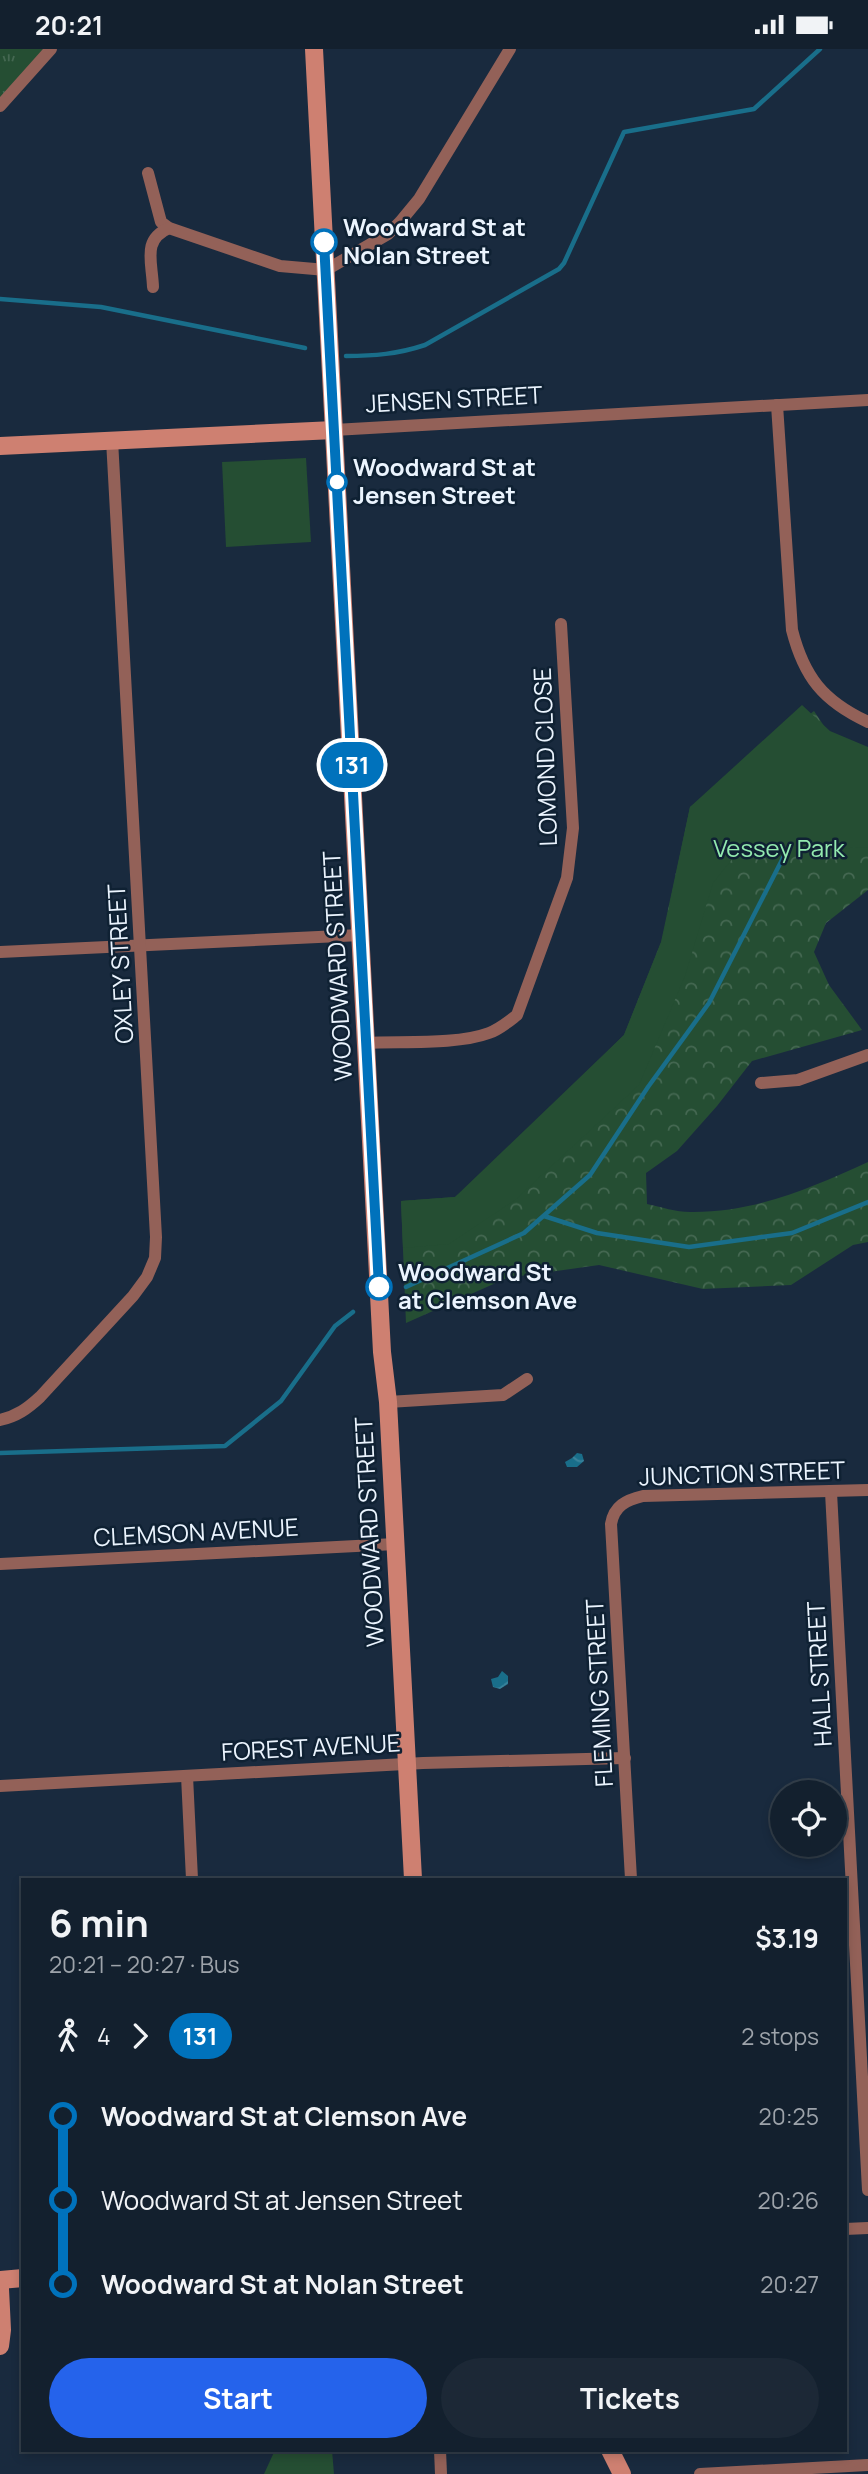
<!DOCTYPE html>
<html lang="en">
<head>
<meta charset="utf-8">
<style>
  :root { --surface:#13202e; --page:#1c2836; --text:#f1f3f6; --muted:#9da3aa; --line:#323e4a; --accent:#2563eb }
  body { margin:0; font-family:Manrope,sans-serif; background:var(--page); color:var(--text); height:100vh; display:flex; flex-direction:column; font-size:26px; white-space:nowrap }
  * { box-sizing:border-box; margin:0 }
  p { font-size:23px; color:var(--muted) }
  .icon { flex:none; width:38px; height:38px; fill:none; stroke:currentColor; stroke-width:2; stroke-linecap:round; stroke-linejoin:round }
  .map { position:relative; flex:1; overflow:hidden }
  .side { position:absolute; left:21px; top:1829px; width:826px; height:574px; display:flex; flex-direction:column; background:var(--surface); border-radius:0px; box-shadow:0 4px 10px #0003,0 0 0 2px var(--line) }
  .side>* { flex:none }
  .badge { padding:0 14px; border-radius:23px; font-size:24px; line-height:46px }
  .fabs { position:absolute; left:770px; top:1731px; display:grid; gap:14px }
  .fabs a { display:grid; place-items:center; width:77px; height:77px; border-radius:50%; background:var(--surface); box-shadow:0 4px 10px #0003,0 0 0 2px var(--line); font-size:35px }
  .map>.badge { position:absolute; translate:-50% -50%; box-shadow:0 0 0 4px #fff }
  .legs { display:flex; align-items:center; gap:10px; height:77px; padding:0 28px; font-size:23px }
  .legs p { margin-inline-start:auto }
  .overview { display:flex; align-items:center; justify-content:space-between; height:119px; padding:0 28px }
  h1 { font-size:38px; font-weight:700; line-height:52px }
  .button { display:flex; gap:14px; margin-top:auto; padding:14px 28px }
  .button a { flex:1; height:80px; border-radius:42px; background:var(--accent); color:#fff; font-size:28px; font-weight:700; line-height:80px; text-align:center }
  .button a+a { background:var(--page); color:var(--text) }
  ul { padding:0 28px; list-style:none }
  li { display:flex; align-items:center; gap:24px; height:84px; font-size:26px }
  li i { display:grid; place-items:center; width:10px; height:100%; margin:0 9px; background:currentColor }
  li i::after { content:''; width:18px; height:18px; margin:-9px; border:5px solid; border-radius:50%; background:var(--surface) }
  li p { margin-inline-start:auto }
  li:first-child i { background:linear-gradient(#0000 50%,currentColor 0) }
  li:last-child i { background:linear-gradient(currentColor 50%,#0000 0) }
  .status { display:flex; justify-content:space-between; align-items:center; height:49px; padding:0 35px; background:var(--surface); direction:ltr }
  .status svg { height:19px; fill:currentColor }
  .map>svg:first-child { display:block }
  .grass { fill:url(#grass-tufts) }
  .forest { fill:url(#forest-crowns) }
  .park { fill:#254e33 }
  .water { fill:url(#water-waves) }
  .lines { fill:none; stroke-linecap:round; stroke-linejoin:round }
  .stream { stroke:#196e8a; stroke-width:4.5 }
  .street { stroke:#936158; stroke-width:12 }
  .secondary { stroke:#ce8071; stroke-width:18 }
  .line-1-casing { stroke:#fff; stroke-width:16 }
  .line-1 { stroke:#0072bc; stroke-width:10 }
  .stop-1-dot { fill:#fff; stroke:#0072bc; stroke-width:3.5 }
  .labels { text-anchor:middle; stroke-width:5; stroke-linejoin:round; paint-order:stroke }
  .stop-label { font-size:24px; font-weight:bold; fill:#ebf4fe; stroke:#0f2133; text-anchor:start }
  .street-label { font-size:24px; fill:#ebf4fe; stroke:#0f2133 }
  .park-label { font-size:24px; fill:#93eaaf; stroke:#0f2133 }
</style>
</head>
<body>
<div class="status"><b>20:21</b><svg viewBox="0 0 49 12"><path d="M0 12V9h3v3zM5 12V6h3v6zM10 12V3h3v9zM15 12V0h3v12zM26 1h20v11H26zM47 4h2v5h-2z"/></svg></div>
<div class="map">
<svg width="868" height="2425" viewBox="0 0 868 2425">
  <defs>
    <pattern id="grass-tufts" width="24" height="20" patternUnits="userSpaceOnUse" patternTransform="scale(1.75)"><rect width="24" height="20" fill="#254e33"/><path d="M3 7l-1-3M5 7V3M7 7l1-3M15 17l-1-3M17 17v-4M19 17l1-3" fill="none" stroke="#456852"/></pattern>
    <pattern id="forest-crowns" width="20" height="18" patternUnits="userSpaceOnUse" patternTransform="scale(1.75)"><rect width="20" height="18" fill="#254e33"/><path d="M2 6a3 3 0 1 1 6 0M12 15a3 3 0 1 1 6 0" fill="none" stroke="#456852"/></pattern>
    <pattern id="water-waves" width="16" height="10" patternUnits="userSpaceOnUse" patternTransform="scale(1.75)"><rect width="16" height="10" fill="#196e8a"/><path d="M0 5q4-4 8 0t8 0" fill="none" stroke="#3b839c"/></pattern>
  </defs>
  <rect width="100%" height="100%" fill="#192a3e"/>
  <polygon class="grass" points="0,0 44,0 0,49"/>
  <path class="forest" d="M814 662 846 710 868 712V841L826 874 814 903 829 936 862 981 752 1012 717 1057 677 1102 646 1124 647 1155C661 1158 676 1163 690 1163 754 1164 811 1139 868 1113V1193L853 1196 791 1236 703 1240 599 1216 507 1229 406 1274 401 1152 455 1148 478 1129 624 986 661 893 690 758Z"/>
  <g class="park">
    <polygon points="306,409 311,493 226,498 222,413"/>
    <polygon points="802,656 830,682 868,698 868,798 832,800 746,793 713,834 685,927 639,1036 515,1151 449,1195 403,1199 401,1152 455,1148 624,986 662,891 690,758"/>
    <polygon points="275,2401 332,2401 334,2425 264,2425"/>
  </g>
  <g class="water">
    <polygon points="577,1404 582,1405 584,1412 577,1418 567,1418 565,1413 572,1409"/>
    <polygon points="502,1622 508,1627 508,1635 500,1640 493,1638 491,1630 498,1628"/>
  </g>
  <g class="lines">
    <g class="stream">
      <polyline points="0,250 101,258 305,299"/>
      <path d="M346 307C374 307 398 305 425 296L559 220 564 214 624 83 754 60 820 0"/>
      <polyline points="544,1167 597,1184 689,1198 792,1184 868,1153"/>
      <polyline points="406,1238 524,1184 590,1126 648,1038 709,954 785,805"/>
      <polyline points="0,1404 225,1397 281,1352 335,1277 353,1263"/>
    </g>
    <g class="street">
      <polyline points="0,57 51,0"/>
      <polyline points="148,124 161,173 169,179 280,217 326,221 388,185 400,173 419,150 510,0"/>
      <path d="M153 238C152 212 142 191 169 179"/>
      <path d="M777 356 792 581C804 628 823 652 868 673"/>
      <polyline points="334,381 868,351"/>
      <polyline points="0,903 361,886"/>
      <path d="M366 994C402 992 457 996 489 984 500 980 508 973 517 966L567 829 573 779 561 575"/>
      <polyline points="761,1034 798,1031 868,1006"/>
      <polyline points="388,1353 503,1346 527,1330"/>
      <path d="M0 1371C17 1367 27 1360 40 1348L133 1247 147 1228 155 1209 156 1188 112 391"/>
      <polyline points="831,1443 868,2141"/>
      <polyline points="0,1515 395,1495"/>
      <polyline points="187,1727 192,1830"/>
      <polyline points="0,1737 423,1714 625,1709"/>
      <path d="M631 1830 611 1475C614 1457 626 1451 643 1447L868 1441"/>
      <polyline points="845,2180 868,2179"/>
      <polyline points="440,2401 441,2425"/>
      <polyline points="700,2425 868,2416"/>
    </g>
    <g class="secondary">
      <polyline points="314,0 382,1303 388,1353 413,1830"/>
      <polyline points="0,397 334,381"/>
      <polyline points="0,2231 23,2229"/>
      <polyline points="0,2240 2,2281 0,2297"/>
      <polyline points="610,2401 622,2425"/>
    </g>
  </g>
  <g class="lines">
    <defs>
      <polyline id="line-1" points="324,193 379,1238"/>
    </defs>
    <use href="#line-1" class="line-1-casing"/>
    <use href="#line-1" class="line-1"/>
  </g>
  <g class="stop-1-dot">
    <circle cx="324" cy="193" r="12"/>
    <circle cx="337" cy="433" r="9"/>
    <circle cx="379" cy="1238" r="12"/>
  </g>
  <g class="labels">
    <g class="stop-label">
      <text x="343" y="187">Woodward St at<tspan x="343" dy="28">Nolan Street</tspan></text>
      <text x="353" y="427">Woodward St at<tspan x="353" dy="28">Jensen Street</tspan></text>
      <text x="398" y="1232">Woodward St<tspan x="398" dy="28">at Clemson Ave</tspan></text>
    </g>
    <g class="street-label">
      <text transform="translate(454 351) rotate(-3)" y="8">JENSEN STREET</text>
      <text transform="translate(546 708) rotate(-92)" y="8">LOMOND CLOSE</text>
      <text transform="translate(121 915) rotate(-93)" y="8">OXLEY STREET</text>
      <text transform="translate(338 917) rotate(-93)" y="8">WOODWARD STREET</text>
      <text transform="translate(742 1425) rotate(-2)" y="8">JUNCTION STREET</text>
      <text transform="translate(370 1483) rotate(-93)" y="8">WOODWARD STREET</text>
      <text transform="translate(196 1484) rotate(-3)" y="8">CLEMSON AVENUE</text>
      <text transform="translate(820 1625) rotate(-93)" y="8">HALL STREET</text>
      <text transform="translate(600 1644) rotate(-93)" y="8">FLEMING STREET</text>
      <text transform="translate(311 1699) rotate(-3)" y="8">FOREST AVENUE</text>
    </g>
    <g class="park-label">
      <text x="779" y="808">Vessey Park</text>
    </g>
  </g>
</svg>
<div class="fabs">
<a><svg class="icon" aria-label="locate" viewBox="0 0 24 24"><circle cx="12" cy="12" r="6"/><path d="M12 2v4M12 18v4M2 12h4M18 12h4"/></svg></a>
</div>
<b class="badge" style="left:352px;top:716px;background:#0072bc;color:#fff">131</b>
<section class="side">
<div class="overview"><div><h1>6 min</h1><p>20:21 – 20:27 · Bus</p></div><b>$3.19</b></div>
<div class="legs"><svg class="icon" aria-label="walk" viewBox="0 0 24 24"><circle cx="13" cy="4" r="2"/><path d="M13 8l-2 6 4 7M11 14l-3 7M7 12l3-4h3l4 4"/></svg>4<svg class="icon" aria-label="forward" viewBox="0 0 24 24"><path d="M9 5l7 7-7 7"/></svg><b class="badge" style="background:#0072bc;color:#fff">131</b><p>2 stops</p></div>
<ul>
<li><i style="color:#0072bc"></i><b>Woodward St at Clemson Ave</b><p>20:25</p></li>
<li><i style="color:#0072bc"></i><span>Woodward St at Jensen Street</span><p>20:26</p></li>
<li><i style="color:#0072bc"></i><b>Woodward St at Nolan Street</b><p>20:27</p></li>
</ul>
<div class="button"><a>Start</a><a>Tickets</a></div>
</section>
</div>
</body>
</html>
